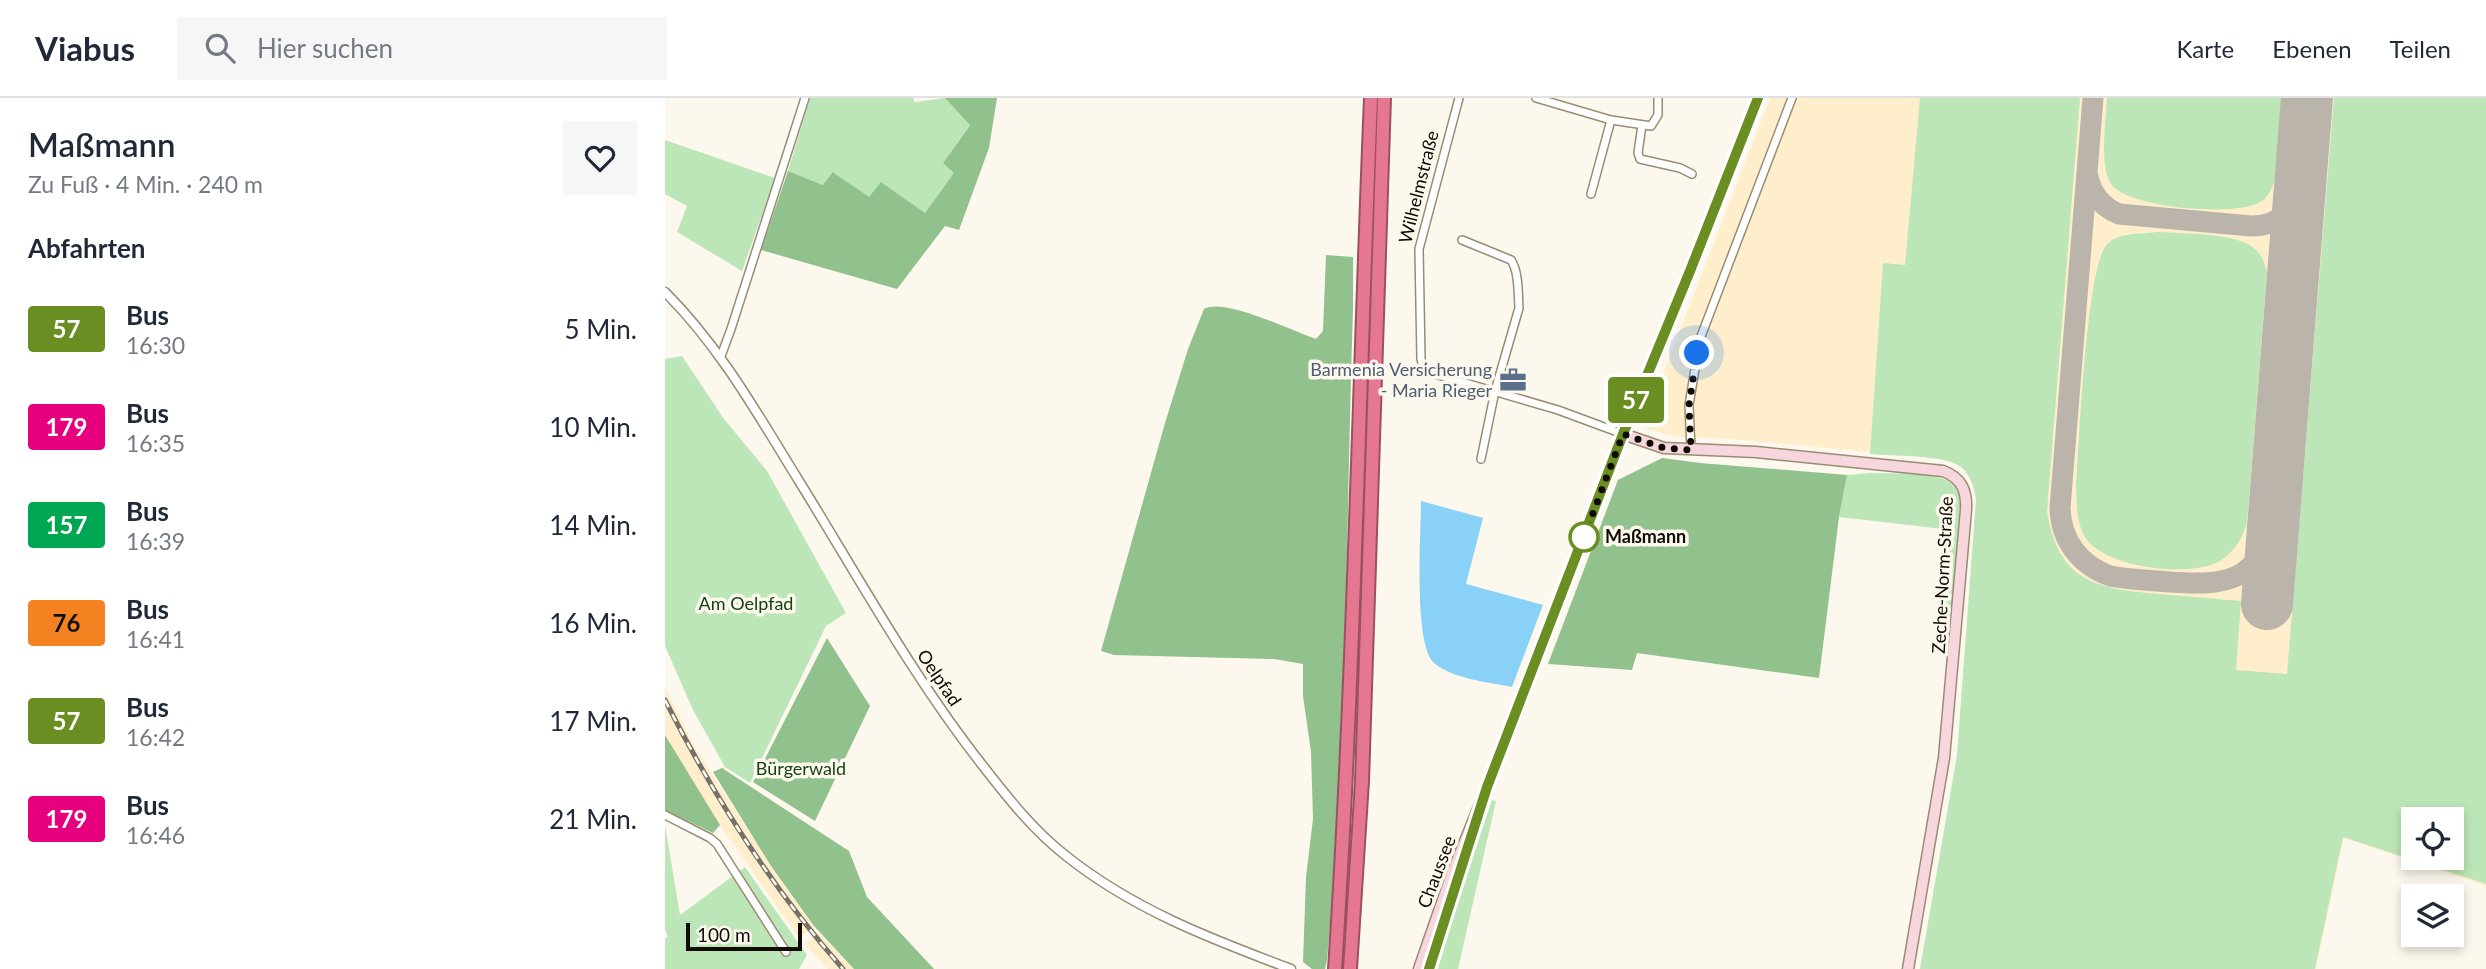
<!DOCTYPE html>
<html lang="de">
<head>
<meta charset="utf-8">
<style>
  :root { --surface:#fff; --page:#f6f6f7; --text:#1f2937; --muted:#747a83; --line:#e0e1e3 }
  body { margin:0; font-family:Lato,sans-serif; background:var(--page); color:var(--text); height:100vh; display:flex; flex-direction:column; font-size:26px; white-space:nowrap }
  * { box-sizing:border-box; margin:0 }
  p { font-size:23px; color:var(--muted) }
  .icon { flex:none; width:38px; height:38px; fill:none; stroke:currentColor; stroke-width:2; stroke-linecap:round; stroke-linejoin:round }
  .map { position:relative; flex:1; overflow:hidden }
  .drawer { display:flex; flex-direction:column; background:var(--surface); width:665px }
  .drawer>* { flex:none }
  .badge { padding:0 14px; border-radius:5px; font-size:24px; line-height:46px }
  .tools { position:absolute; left:1736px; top:709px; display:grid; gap:14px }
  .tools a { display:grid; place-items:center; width:63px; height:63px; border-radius:0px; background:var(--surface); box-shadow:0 4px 10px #0003; font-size:35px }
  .scale { position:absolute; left:21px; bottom:18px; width:116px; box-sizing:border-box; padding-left:7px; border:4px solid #100b04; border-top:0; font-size:19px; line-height:24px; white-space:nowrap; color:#100b04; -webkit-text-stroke:5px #fdf8ed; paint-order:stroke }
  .you { position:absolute; width:35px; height:35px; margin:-18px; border:5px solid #fff; border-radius:50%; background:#1a73e8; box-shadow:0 0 0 10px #1a73e833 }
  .map>.badge { position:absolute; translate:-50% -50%; box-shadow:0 0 0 4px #fff }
  h2 { padding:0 28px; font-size:26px; line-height:63px }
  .round { display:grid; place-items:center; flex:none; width:74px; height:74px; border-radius:0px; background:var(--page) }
  .overview { display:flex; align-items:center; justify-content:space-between; height:119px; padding:0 28px }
  h1 { font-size:33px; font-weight:600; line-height:52px }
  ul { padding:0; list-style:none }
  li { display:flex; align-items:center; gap:21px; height:98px; padding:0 28px }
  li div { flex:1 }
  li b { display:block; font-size:26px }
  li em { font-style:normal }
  li .badge { min-width:77px; font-weight:700; text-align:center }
  header { display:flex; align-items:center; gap:42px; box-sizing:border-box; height:98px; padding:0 35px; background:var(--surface); border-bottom:2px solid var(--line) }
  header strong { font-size:33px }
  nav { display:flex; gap:38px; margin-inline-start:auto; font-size:24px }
  .search { width:490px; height:63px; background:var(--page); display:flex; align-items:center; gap:18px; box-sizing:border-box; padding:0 24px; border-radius:0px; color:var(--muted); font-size:26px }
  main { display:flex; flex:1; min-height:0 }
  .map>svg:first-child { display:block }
  .built { fill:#ffeecb; fill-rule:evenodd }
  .green { fill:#bce6b8; fill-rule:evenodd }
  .forest { fill:#91c18c }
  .water { fill:#8ad1f7 }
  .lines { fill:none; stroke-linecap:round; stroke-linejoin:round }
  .taxiway { stroke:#bab4aa; stroke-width:21 }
  .runway { stroke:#bab4aa; stroke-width:52 }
  .minor-casing { stroke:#998c73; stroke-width:10 }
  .tertiary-casing { stroke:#998c73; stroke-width:11 }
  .secondary-casing { stroke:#998c73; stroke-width:13 }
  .motorway-casing { stroke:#9a5160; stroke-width:16 }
  .minor { stroke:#fff; stroke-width:7 }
  .tertiary { stroke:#fff; stroke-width:8 }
  .secondary { stroke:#f7d6de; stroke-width:10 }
  .motorway { stroke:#e57792; stroke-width:12 }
  .rail-casing { stroke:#767168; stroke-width:5 }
  .rail { stroke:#fdf8ed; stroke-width:2.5; stroke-dasharray:8; stroke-linecap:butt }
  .line-casing { stroke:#fff; stroke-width:16 }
  .line { stroke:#6b8e23; stroke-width:10 }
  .walk { stroke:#100b04; stroke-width:7; stroke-dasharray:0 12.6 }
  .stop-dot { fill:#fff; stroke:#6b8e23; stroke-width:3.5 }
  .labels { text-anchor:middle; stroke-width:7; stroke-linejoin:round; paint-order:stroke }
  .street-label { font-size:18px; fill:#100b04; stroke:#fdf8ed }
  .service-label { font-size:18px; fill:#4e5e75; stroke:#fdf8ed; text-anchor:end }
  .stop-label { font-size:18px; font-weight:bold; fill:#100b04; stroke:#fdf8ed; text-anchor:start }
  .park-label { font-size:18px; fill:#134411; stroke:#fdf8ed }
</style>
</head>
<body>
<header>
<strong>Viabus</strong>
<div class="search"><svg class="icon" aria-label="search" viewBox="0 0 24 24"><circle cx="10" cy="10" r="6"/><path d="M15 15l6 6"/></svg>Hier suchen</div>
<nav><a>Karte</a><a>Ebenen</a><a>Teilen</a></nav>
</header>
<main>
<section class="drawer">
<div class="overview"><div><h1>Maßmann</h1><p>Zu Fuß · 4 Min. · 240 m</p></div><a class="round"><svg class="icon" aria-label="heart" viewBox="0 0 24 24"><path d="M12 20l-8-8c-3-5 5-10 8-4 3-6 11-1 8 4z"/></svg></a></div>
<h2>Abfahrten</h2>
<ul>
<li><span class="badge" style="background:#6b8e23;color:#fff">57</span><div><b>Bus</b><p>16:30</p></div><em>5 Min.</em></li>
<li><span class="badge" style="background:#e6007e;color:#fff">179</span><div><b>Bus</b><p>16:35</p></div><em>10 Min.</em></li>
<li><span class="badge" style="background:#00a651;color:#fff">157</span><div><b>Bus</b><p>16:39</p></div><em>14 Min.</em></li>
<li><span class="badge" style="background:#f58220;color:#111">76</span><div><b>Bus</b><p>16:41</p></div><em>16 Min.</em></li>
<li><span class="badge" style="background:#6b8e23;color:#fff">57</span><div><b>Bus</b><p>16:42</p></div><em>17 Min.</em></li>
<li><span class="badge" style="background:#e6007e;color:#fff">179</span><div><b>Bus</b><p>16:46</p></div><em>21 Min.</em></li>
</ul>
</section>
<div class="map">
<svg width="1821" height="871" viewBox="0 0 1821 871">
  <rect width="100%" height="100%" fill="#fdf8ed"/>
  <g class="built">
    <path d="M1105 0H1821V788L1679 740 1651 871H1256L1296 652 1311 478V382L1289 362 1069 341 1011 339 982 331 978 328ZM1748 721H1787V760H1748Z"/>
    <polygon points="0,589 31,651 106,768 149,828 134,840 55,727 11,659 0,637"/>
    <polygon points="153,834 189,871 163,871 139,846"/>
  </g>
  <g class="green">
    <polygon points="145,0 248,0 250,4 280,0 305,26 278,65 290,74 260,115 216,84 204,100 169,74 158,87 123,73"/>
    <path d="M1255 0H1415L1382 413C1393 484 1432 491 1495 496 1522 498 1549 501 1576 503L1571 572 1622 576 1669 0H1821V786L1678 739 1650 871H1255L1292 657 1311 401C1309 389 1305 374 1293 367 1277 357 1226 358 1205 356L1218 165 1240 167ZM1748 721H1787V760H1748Z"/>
    <path d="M1442 0H1617L1610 80C1608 89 1604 98 1597 103 1574 120 1462 110 1446 86 1434 67 1441 22 1442 0Z"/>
    <polygon points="0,42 110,80 77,173 12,134 22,108 0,96"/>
    <path d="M1494 134C1519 136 1571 134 1590 151 1597 157 1600 166 1602 175L1582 424C1578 440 1569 454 1555 463 1524 480 1444 470 1422 442 1411 427 1412 407 1411 389 1414 349 1421 168 1442 146 1454 134 1479 136 1494 134Z"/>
    <polygon points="17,258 59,321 102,373 181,515 161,528 85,685 60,669 28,612 0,548 0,261"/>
    <path d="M1206 375C1226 376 1271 373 1286 385 1293 391 1294 397 1295 406L1287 516 1278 523V431L1174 419 1182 377Z"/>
    <polygon points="827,702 831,703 793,871 773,871 792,805"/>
    <polygon points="0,727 15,817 80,769 142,857 134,871 0,871 0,840 3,839 0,832"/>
  </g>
  <g class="forest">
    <polygon points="280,0 332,0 324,50 294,132 280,128 232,191 96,152 123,73 158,87 168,74 204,99 216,84 260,115 289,75 278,65 305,27"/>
    <path d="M661 157 688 159V210C681 427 682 646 662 862L660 871H647L638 864 641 779 648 721 646 654 638 598V566L609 561 449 557 436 553 500 325 523 251 539 211C558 199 628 233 651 241L658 233Z"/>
    <polygon points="997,360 1035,365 1182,377 1174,419 1154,580 972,555 967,572 883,566 953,382"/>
    <polygon points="162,540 205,608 150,723 88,684"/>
    <polygon points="0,637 55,727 48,735 0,712"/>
    <polygon points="57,670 184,753 202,799 269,871 189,871 149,828 106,768 48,674"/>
  </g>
  <path class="water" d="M756 403 818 420 801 486 878 507 847 589C823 584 788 581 769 565 748 546 756 434 756 403Z"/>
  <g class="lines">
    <g class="taxiway">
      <path d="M1428 0 1395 410C1396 443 1415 467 1445 478 1465 482 1485 482 1505 484 1562 488 1592 484 1609 423"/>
      <path d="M1423 79C1427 97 1437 109 1454 116L1586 128C1619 128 1631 107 1636 78"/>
    </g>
    <polyline class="runway" points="1602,506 1642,0"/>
    <defs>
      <g id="minor">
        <polyline points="794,0 754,151 756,261 758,269 763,274 893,312 958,336"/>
        <polyline points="871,0 946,22 926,96"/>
        <polyline points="946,22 986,28 993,17 993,0"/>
        <polyline points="977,27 973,55 975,61 1015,70 1027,76"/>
        <path d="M797 142 846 162C854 174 853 195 854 210L830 293 816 361"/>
        <polyline points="56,258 66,231 140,0"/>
        <polyline points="1026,352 1024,307 1035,241 1127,0"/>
        <polyline points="0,717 45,740 52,746 121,854"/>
      </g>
      <path id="tertiary" d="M0 194C56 250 93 317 134 383 194 480 248 579 318 668 343 700 368 732 400 757 467 811 546 841 626 871"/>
      <g id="secondary">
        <path d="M958 336 999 350 1091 354 1278 373C1297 380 1302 393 1301 412L1279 660 1243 871"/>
        <polyline points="754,871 788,773 852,615 958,336 1025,173 1093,0"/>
        <polyline points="764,871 788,793"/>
      </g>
      <g id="motorway">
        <path d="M670 871C689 581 694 290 706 0"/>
        <polyline points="685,871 697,683 719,0"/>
      </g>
    </defs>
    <use href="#minor" class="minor-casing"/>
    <use href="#tertiary" class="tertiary-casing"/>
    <use href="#secondary" class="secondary-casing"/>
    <use href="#motorway" class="motorway-casing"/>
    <use href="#minor" class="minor"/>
    <use href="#tertiary" class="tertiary"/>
    <use href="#secondary" class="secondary"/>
    <use href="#motorway" class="motorway"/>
    <defs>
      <path id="rail" d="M0 602C49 699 107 790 178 871"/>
    </defs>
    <use href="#rail" class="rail-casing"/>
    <use href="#rail" class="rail"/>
  </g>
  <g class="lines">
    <defs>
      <polyline id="line" points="764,871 822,689 958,336 1025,173 1093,0"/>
    </defs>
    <use href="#line" class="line-casing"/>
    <use href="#line" class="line"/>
    <polyline class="walk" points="919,439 958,336 999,350 1026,352 1024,307 1032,255"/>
  </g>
  <defs>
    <symbol id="office-bare" viewBox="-9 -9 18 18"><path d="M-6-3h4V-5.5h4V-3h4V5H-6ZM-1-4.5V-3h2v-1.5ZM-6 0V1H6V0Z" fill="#5c6f8a" stroke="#fdf8ed" stroke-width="2.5" paint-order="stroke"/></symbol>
  </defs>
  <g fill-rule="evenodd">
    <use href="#office-bare" x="829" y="263" width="38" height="38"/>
  </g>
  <circle class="stop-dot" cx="919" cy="439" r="14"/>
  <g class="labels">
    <g class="street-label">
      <text transform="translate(754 89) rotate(-76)" y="6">Wilhelmstraße</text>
      <text transform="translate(1278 477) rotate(-87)" y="6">Zeche-Norm-Straße</text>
      <text transform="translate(274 580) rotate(56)" y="6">Oelpfad</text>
      <text transform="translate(772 774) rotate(-69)" y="6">Chaussee</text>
    </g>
    <g class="service-label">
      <text x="827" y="278">Barmenia Versicherung<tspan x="827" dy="21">- Maria Rieger</tspan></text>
    </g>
    <g class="stop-label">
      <text x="940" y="445">Maßmann</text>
    </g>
    <g class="park-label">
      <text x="81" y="512">Am Oelpfad</text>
      <text x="136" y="677">Bürgerwald</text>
    </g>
  </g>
</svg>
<div class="tools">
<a><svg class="icon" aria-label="locate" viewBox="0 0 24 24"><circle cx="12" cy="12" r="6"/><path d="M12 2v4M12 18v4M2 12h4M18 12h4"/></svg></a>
<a><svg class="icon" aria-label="layers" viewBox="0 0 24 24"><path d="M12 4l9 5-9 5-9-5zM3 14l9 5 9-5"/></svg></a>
</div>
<div class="scale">100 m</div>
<div class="you" style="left:1032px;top:255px"></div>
<b class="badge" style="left:971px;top:302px;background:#6b8e23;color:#fff">57</b>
</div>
</main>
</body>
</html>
